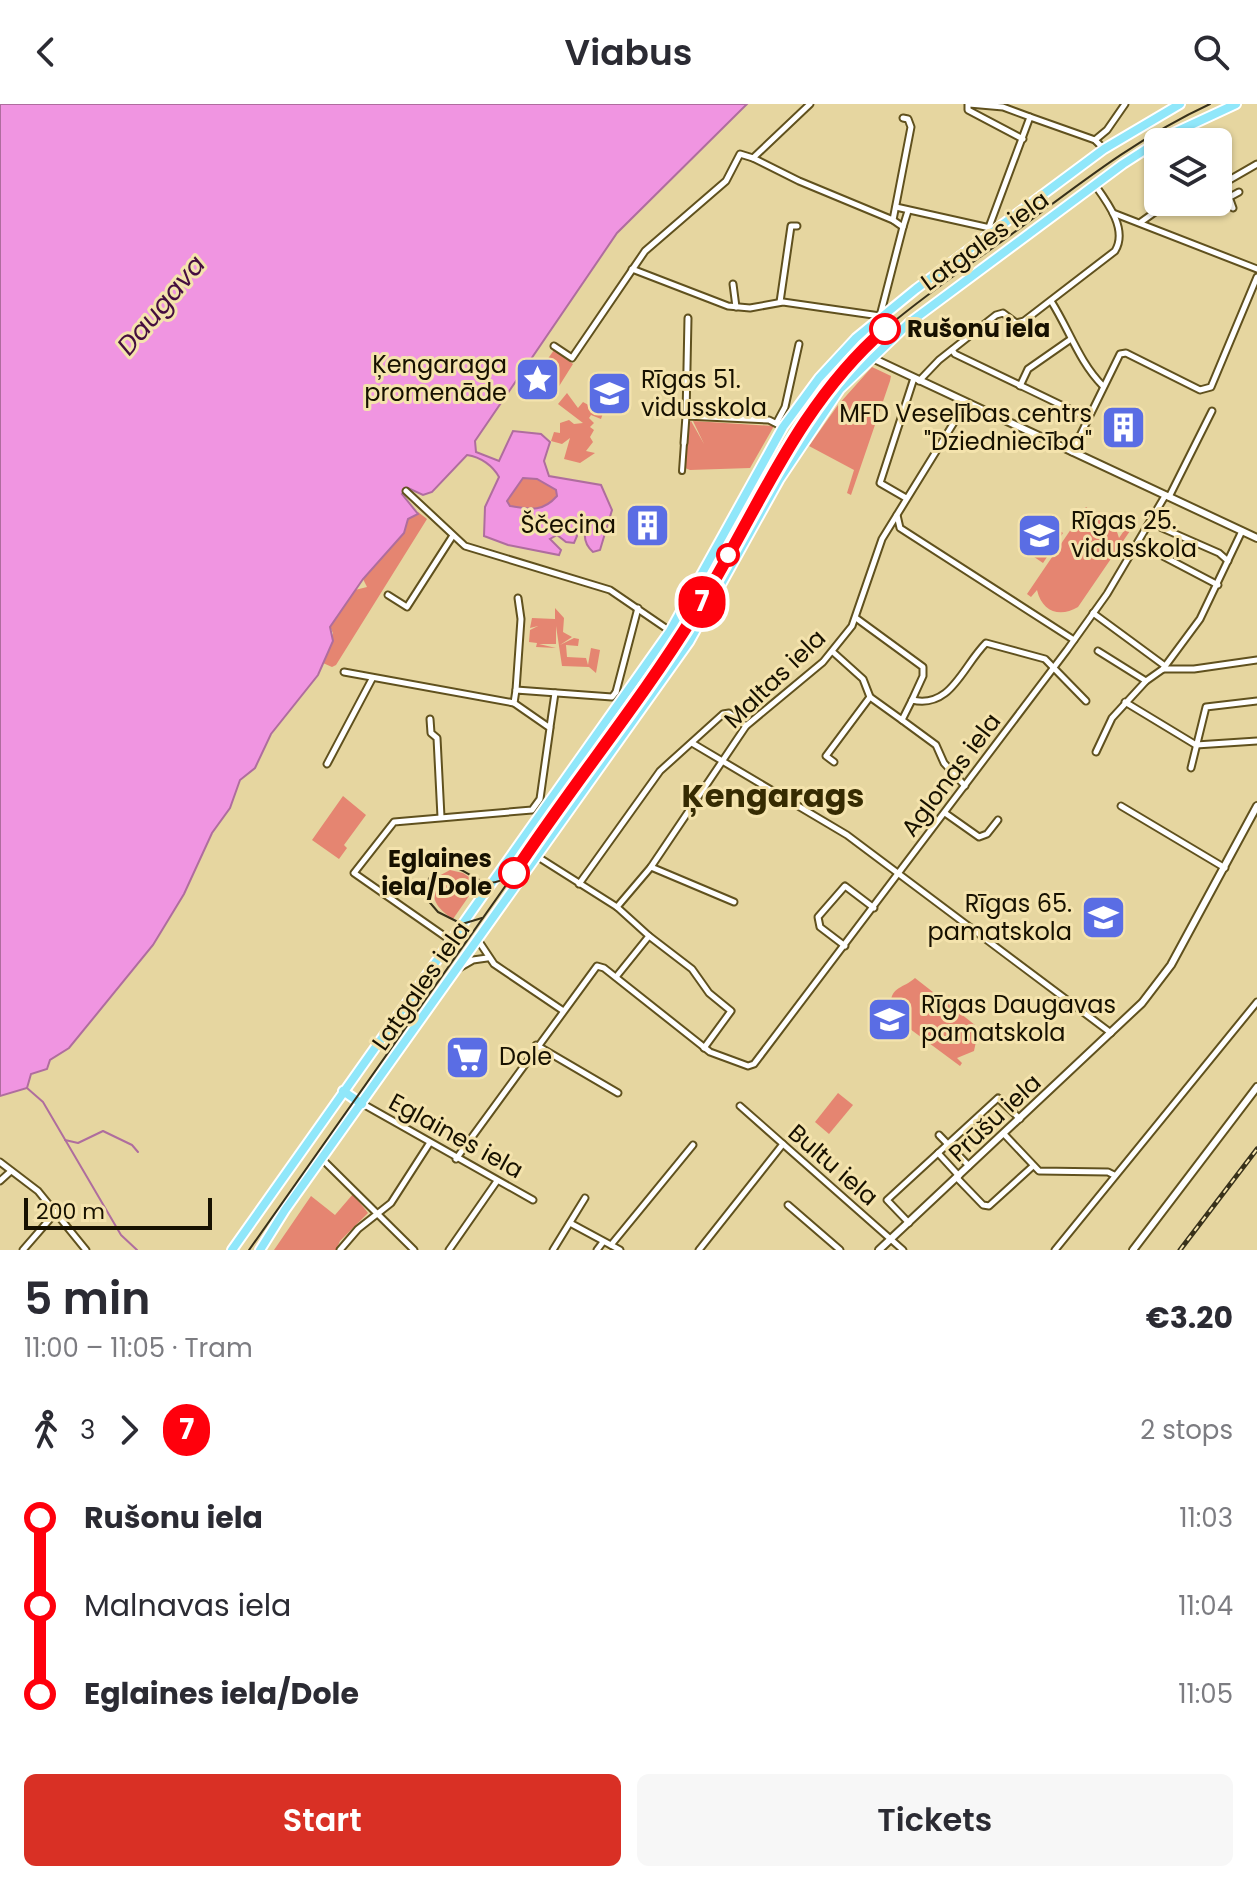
<!DOCTYPE html>
<html lang="en">
<head>
<meta charset="utf-8">
<style>
  :root { --surface:#fff; --page:#f7f7f7; --text:#2b2b33; --muted:#7c7c81; --accent:#d93025 }
  body { margin:0; font-family:Poppins,sans-serif; background:var(--page); color:var(--text); height:100vh; display:flex; flex-direction:column; font-size:30px; white-space:nowrap }
  * { box-sizing:border-box; margin:0 }
  p { font-size:26px; color:var(--muted) }
  .icon { flex:none; width:44px; height:44px; fill:none; stroke:currentColor; stroke-width:2; stroke-linecap:round; stroke-linejoin:round }
  .map { position:relative; height:1146px; overflow:hidden }
  .details { display:flex; flex-direction:column; background:var(--surface); flex:1 }
  .details>* { flex:none }
  .badge { padding:0 16px; border-radius:26px; font-size:28px; line-height:52px }
  .fabs { position:absolute; left:1144px; top:24px; display:grid; gap:16px }
  .fabs a { display:grid; place-items:center; width:88px; height:88px; border-radius:12px; background:var(--surface); box-shadow:0 2px 6px #0004; font-size:40px }
  .scale { position:absolute; left:24px; bottom:20px; width:188px; box-sizing:border-box; padding-left:8px; border:4px solid #171100; border-top:0; font-size:22px; line-height:28px; white-space:nowrap; color:#171100; -webkit-text-stroke:6px #f4e3ad; paint-order:stroke }
  .map>.badge { position:absolute; translate:-50% -50%; box-shadow:0 0 0 4px #fff }
  .legs { display:flex; align-items:center; gap:12px; height:88px; padding:0 24px; font-size:26px }
  .legs p { margin-inline-start:auto }
  .overview { display:flex; align-items:center; justify-content:space-between; height:136px; padding:0 24px }
  h1 { font-size:44px; font-weight:600; line-height:60px }
  .primary-button { display:flex; gap:16px; margin-top:auto; padding:16px 24px }
  .primary-button a { flex:1; height:92px; border-radius:12px; background:var(--accent); color:#fff; font-size:32px; font-weight:600; line-height:92px; text-align:center }
  .primary-button a+a { background:var(--page); color:var(--text) }
  ul { padding:0 24px; list-style:none }
  li { display:flex; align-items:center; gap:28px; height:88px; font-size:30px }
  li i { display:grid; place-items:center; width:12px; height:100%; margin:0 10px; background:currentColor }
  li i::after { content:''; width:20px; height:20px; margin:-10px; border:6px solid; border-radius:50%; background:var(--surface) }
  li p { margin-inline-start:auto }
  li:first-child i { background:linear-gradient(#0000 50%,currentColor 0) }
  li:last-child i { background:linear-gradient(currentColor 50%,#0000 0) }
  header { display:flex; justify-content:space-between; align-items:center; height:104px; padding:0 24px; background:var(--surface); font-size:36px; font-weight:600 }
  .map>svg:first-child { display:block }
  .green { fill:#e58571 }
  .water { fill:#f095e1; stroke:#af6d9e; stroke-width:2; fill-rule:evenodd }
  .lines { fill:none; stroke-linecap:round; stroke-linejoin:round }
  .stream { stroke:#af6d9e; stroke-width:2 }
  .pedestrian-casing { stroke:#60511e; stroke-width:8 }
  .minor-casing { stroke:#60511e; stroke-width:9 }
  .tertiary-casing { stroke:#60511e; stroke-width:10 }
  .trunk-casing { stroke:#fff; stroke-width:12 }
  .pedestrian { stroke:#fff; stroke-width:4 }
  .minor { stroke:#fff; stroke-width:5 }
  .tertiary { stroke:#fff; stroke-width:6 }
  .trunk { stroke:#90e7fa; stroke-width:8 }
  .tram { stroke:#38311a; stroke-width:2 }
  .rail-casing { stroke:#38311a; stroke-width:5 }
  .rail { stroke:#f4e3ad; stroke-width:2; stroke-dasharray:6; stroke-linecap:butt }
  .line-1-casing { stroke:#fff; stroke-width:18 }
  .line-1 { stroke:#ff000c; stroke-width:12 }
  .stop-1-dot { fill:#fff; stroke:#ff000c; stroke-width:4 }
  .labels { text-anchor:middle; stroke-width:6; stroke-linejoin:round; paint-order:stroke }
  .street-label { font-size:24px; fill:#171100; stroke:#f4e3ad }
  .stop-label { font-size:24px; font-weight:bold; fill:#171100; stroke:#f4e3ad; text-anchor:start }
  .poi-label { font-size:24px; fill:#171100; stroke:#f4e3ad; text-anchor:end }
  .water-label { font-size:26px; font-style:italic; fill:#450e3f; stroke:#f4e3ad }
  .district-label { font-size:32px; font-weight:bold; fill:#362b02; stroke:#f4e3ad }
</style>
</head>
<body>
<header><svg class="icon" aria-label="back" viewBox="0 0 24 24"><path d="M15 5l-7 7 7 7"/></svg>Viabus<svg class="icon" aria-label="search" viewBox="0 0 24 24"><circle cx="10" cy="10" r="6"/><path d="M15 15l6 6"/></svg></header>
<div class="map">
<svg width="1257" height="1146" viewBox="0 0 1257 1146">
  <rect width="100%" height="100%" fill="#e6d6a0"/>
  <g class="green">
    <polygon points="554,246 573,260 556,287 541,276 537,280 536,271 539,269 544,272 540,266"/>
    <polygon points="872,263 891,272 890,277 851,391 847,389 854,366 809,342 838,301"/>
    <polygon points="567,289 578,304 583,298 603,309 601,315 591,311 589,314 594,319 590,323 594,326 590,333 593,338 586,347 595,349 580,359 564,355 570,334 562,340 551,337 554,328 560,329 560,319 569,316 574,320 583,319 558,300"/>
    <polygon points="691,317 704,340 693,317 774,322 750,364 690,366 685,364 688,321"/>
    <path d="M522 374 537 375 556 386 558 392C544 407 529 409 510 402L507 397Z"/>
    <path d="M1086 403 1090 406 1086 412C1103 409 1115 417 1119 434L1128 421 1132 424 1078 503C1060 514 1042 508 1037 486L1031 493 1027 490Z"/>
    <polygon points="418,408 427,415 336,561 332,563 323,559 333,529 330,523 355,486 367,483 363,475 404,429 408,415"/>
    <polygon points="1038,412 1063,429 1043,459 1018,442"/>
    <polygon points="555,504 564,514 563,528 572,533 560,541 574,534 579,535 578,542 566,541 567,553 586,554 588,561 591,544 600,546 596,569 589,563 562,562 556,522 556,540 539,540 556,544 536,543 537,539 529,538 530,526 538,522 530,524 532,514 555,515"/>
    <polygon points="343,692 366,711 344,741 347,744 339,755 312,736"/>
    <path d="M450 766 463 769 478 779 453 815C436 804 429 794 437 773Z"/>
    <path d="M915 874 984 928H978L974 947 957 954 962 959 960 962 879 902 883 898 891 904C889 882 903 885 915 874Z"/>
    <polygon points="838,989 853,1001 829,1030 815,1018"/>
    <polygon points="353,1090 368,1109 340,1137 336,1146 274,1146 311,1092 335,1111"/>
  </g>
  <path class="water" d="M0 0H747L617 129 475 337 476 348 499 357 513 327 541 330 550 338 544 357 549 372 601 381 612 406 600 446 593 448C584 440 583 430 588 420L584 414 574 423 577 432 574 439 566 438 557 431 550 435 561 446 559 451 508 441 484 432 485 403 499 373C493 362 481 353 467 351L432 388 423 391 408 384 402 390 418 410 408 415 404 429 363 475 330 523 333 537 318 571 271 630 255 664 240 676 230 704 212 729 184 790 153 841 69 944 50 956 47 965 31 970 27 984 0 992ZM523 374 537 375 556 386 557 392C542 409 529 405 510 402L507 397Z"/>
  <g class="lines">
    <g class="stream">
      <polyline points="27,984 43,998 121,1131 137,1146"/>
      <polyline points="65,1036 78,1039 103,1027 132,1041 138,1048"/>
    </g>
    <defs>
      <polyline id="pedestrian" points="682,367 684,339"/>
      <g id="minor">
        <polyline points="968,0 968,6 1023,35"/>
        <polyline points="969,0 1003,3 1030,13"/>
        <polyline points="1095,36 1107,26 1125,0"/>
        <polyline points="753,54 799,77 893,116"/>
        <polyline points="1228,94 1239,88"/>
        <polyline points="896,103 990,124"/>
        <polyline points="1233,104 1224,79 1257,60"/>
        <polyline points="1113,109 1257,165"/>
        <polyline points="1141,118 1169,98"/>
        <polyline points="903,123 908,107"/>
        <polyline points="989,123 1030,13 1095,36 1104,45"/>
        <polyline points="632,165 728,202 750,204 783,198 880,212 903,123 893,116 911,23 908,15 903,14"/>
        <polyline points="733,180 736,203"/>
        <path d="M1051 197C1069 225 1079 258 1103 282"/>
        <polyline points="780,198 791,122 797,122"/>
        <polyline points="688,214 686,312 769,316 783,323"/>
        <polyline points="554,242 572,254 645,147 726,77 740,50 753,54 810,0"/>
        <polyline points="952,246 955,250 1088,314"/>
        <path d="M919 277 939 256 996 211 1003 209 1016 219 1024 217 1115 147C1128 126 1108 99 1095 81"/>
        <polyline points="1020,282 1028,265 1071,235"/>
        <polyline points="777,318 785,303 799,240"/>
        <polyline points="684,339 686,312"/>
        <polyline points="1072,348 1120,250 1126,249 1200,286 1211,283 1257,173"/>
        <polyline points="406,387 465,442 610,486 670,527"/>
        <polyline points="1169,393 1212,307"/>
        <polyline points="906,394 880,379 914,274"/>
        <polyline points="897,411 900,424 1074,536"/>
        <polyline points="1162,424 1219,449 1228,457"/>
        <polyline points="1138,439 1218,481"/>
        <polyline points="388,491 407,503 452,433"/>
        <polyline points="1093,509 1165,562"/>
        <polyline points="856,514 923,563 923,572 912,596"/>
        <polyline points="1098,547 1146,577 1163,565 1194,565 1257,556"/>
        <polyline points="833,548 863,575 870,593 826,652 834,658"/>
        <polyline points="1163,565 1200,515 1242,427"/>
        <polyline points="344,568 514,599 550,624 540,695 532,706 394,718 354,769 450,836"/>
        <polyline points="516,586 521,515 518,494"/>
        <polyline points="616,588 638,504"/>
        <polyline points="870,593 902,616"/>
        <polyline points="1125,598 1196,641 1257,637"/>
        <polyline points="514,599 516,586 612,593 616,588"/>
        <polyline points="430,615 431,629 437,634 441,713"/>
        <polyline points="550,623 555,589"/>
        <polyline points="692,639 847,731 1111,929"/>
        <polyline points="1096,648 1112,614 1146,577"/>
        <polyline points="327,660 372,575"/>
        <polyline points="1191,664 1206,603 1257,597"/>
        <path d="M965 682 944 659 936 641 902 616 912 596C951 605 962 563 986 539L1045 555 1086 597"/>
        <polyline points="1121,702 1225,764"/>
        <polyline points="945,709 979,733 987,730 998,716"/>
        <polyline points="538,753 617,803 649,832 616,873"/>
        <polyline points="651,763 734,798"/>
        <polyline points="579,780 660,667 723,610 729,609 746,622"/>
        <polyline points="617,803 651,763 746,622 823,558 852,522 882,435 966,299"/>
        <polyline points="649,832 692,865 709,889 731,907 704,944"/>
        <polyline points="478,836 494,860 562,906"/>
        <polyline points="845,842 820,823 818,813 845,782 874,804"/>
        <polyline points="459,864 473,856 487,854"/>
        <polyline points="536,941 618,989"/>
        <polyline points="363,1000 533,1096"/>
        <polyline points="740,1002 903,1146"/>
        <polyline points="1004,1030 1039,1067 1108,1068 1114,1071"/>
        <polyline points="939,1031 969,1062"/>
        <polyline points="938,1049 959,1072"/>
        <polyline points="456,1055 597,862 604,864 710,948 748,962 754,960 1067,546 1107,490 1165,392"/>
        <polyline points="323,1056 414,1146"/>
        <polyline points="0,1058 38,1087 86,1146"/>
        <polyline points="957,1074 983,1101 989,1102 1033,1062"/>
        <polyline points="0,1077 11,1067"/>
        <polyline points="788,1101 840,1146"/>
        <polyline points="570,1119 620,1146"/>
        <polyline points="909,1119 887,1096 998,994 1020,1015"/>
        <polyline points="611,1141 693,1041"/>
        <polyline points="23,1146 56,1108"/>
        <polyline points="340,1146 358,1125 391,1099 429,1040"/>
        <polyline points="449,1146 497,1077"/>
        <polyline points="553,1146 585,1094"/>
        <polyline points="597,1146 603,1138"/>
        <polyline points="699,1146 783,1040"/>
        <polyline points="1055,1146 1257,898"/>
      </g>
      <g id="tertiary">
        <polyline points="870,253 1257,434"/>
        <polyline points="879,1146 1142,899 1171,861 1257,702"/>
        <polyline points="1133,1146 1257,983"/>
      </g>
      <g id="trunk">
        <polyline points="686,502 704,514"/>
        <polyline points="343,987 362,1000"/>
        <polyline points="232,1146 670,527 783,323 819,274 856,234 916,185 1104,45 1180,0"/>
        <polyline points="260,1146 285,1106 689,538 779,376 840,285 909,219 1123,60 1165,33 1236,0"/>
      </g>
    </defs>
    <use href="#pedestrian" class="pedestrian-casing"/>
    <use href="#minor" class="minor-casing"/>
    <use href="#tertiary" class="tertiary-casing"/>
    <use href="#trunk" class="trunk-casing"/>
    <use href="#pedestrian" class="pedestrian"/>
    <use href="#minor" class="minor"/>
    <use href="#tertiary" class="tertiary"/>
    <use href="#trunk" class="trunk"/>
    <g class="tram">
      <path d="M482 814 462 820 438 808 426 794C424 777 432 764 449 761 473 767 484 791 509 771"/>
      <path d="M249 1146 664 557C720 474 757 380 815 300 865 230 939 183 1008 133 1073 85 1136 34 1210 0"/>
    </g>
    <defs>
      <polyline id="rail" points="1180,1146 1257,1045"/>
    </defs>
    <use href="#rail" class="rail-casing"/>
    <use href="#rail" class="rail"/>
  </g>
  <g class="lines">
    <defs>
      <path id="line-1" d="M514 769C572 681 639 600 694 511 756 412 795 303 885 225"/>
    </defs>
    <use href="#line-1" class="line-1-casing"/>
    <use href="#line-1" class="line-1"/>
  </g>
  <defs>
    <symbol id="sight-square" viewBox="-11 -11 22 22"><rect x="-9" y="-9" width="18" height="18" rx="4" fill="#5a6de4" stroke="#f4e3ad"/><path d="M0-6L1.8-2.2L6-1.7L2.9 1.2L3.7 5.4L0 3.3L-3.7 5.4L-2.9 1.2L-6-1.7L-1.8-2.2Z" fill="#fff"/></symbol>
    <symbol id="school-square" viewBox="-11 -11 22 22"><rect x="-9" y="-9" width="18" height="18" rx="4" fill="#5a6de4" stroke="#f4e3ad"/><path d="M0-5L7-2L0 1L-7-2ZM-4 1L0 2.5L4 1V4Q0 6-4 4Z" fill="#fff"/></symbol>
    <symbol id="building-square" viewBox="-11 -11 22 22"><rect x="-9" y="-9" width="18" height="18" rx="4" fill="#5a6de4" stroke="#f4e3ad"/><path d="M-4-6H4V6H1V3H-1V6H-4ZM-2.5-4.3h1.7v1.8h-1.7ZM.8-4.3h1.7v1.8H.8ZM-2.5-1h1.7V.8h-1.7ZM.8-1h1.7V.8H.8Z" fill="#fff"/></symbol>
    <symbol id="supermarket-square" viewBox="-11 -11 22 22"><rect x="-9" y="-9" width="18" height="18" rx="4" fill="#5a6de4" stroke="#f4e3ad"/><path d="M-6-5.5h2.5l.6 2H6L4.5 2H-2.5L-4.4-4H-6ZM-1.5 3.2a1.3 1.3 0 1 0 .1 0ZM3 3.2a1.3 1.3 0 1 0 .1 0Z" fill="#fff"/></symbol>
  </defs>
  <g fill-rule="evenodd">
    <use href="#sight-square" x="512" y="250" width="51" height="51"/>
    <use href="#school-square" x="584" y="264" width="51" height="51"/>
    <use href="#building-square" x="1098" y="298" width="51" height="51"/>
    <use href="#building-square" x="622" y="396" width="51" height="51"/>
    <use href="#school-square" x="1014" y="406" width="51" height="51"/>
    <use href="#school-square" x="1078" y="788" width="51" height="51"/>
    <use href="#school-square" x="864" y="890" width="51" height="51"/>
    <use href="#supermarket-square" x="442" y="928" width="51" height="51"/>
  </g>
  <g class="stop-1-dot">
    <circle cx="885" cy="225" r="14"/>
    <circle cx="728" cy="451" r="10"/>
    <circle cx="514" cy="769" r="14"/>
  </g>
  <g class="labels">
    <g class="street-label">
      <text transform="translate(985 137) rotate(-36)" y="8">Latgales iela</text>
      <text transform="translate(775 575) rotate(-44)" y="8">Maltas iela</text>
      <text transform="translate(951 671) rotate(-53)" y="8">Aglonas iela</text>
      <text transform="translate(421 882) rotate(-55)" y="8">Latgales iela</text>
      <text transform="translate(995 1014) rotate(-43)" y="8">Prūšu iela</text>
      <text transform="translate(456 1032) rotate(29)" y="8">Eglaines iela</text>
      <text transform="translate(833 1061) rotate(41)" y="8">Bultu iela</text>
    </g>
    <g class="stop-label">
      <text x="907" y="233">Rušonu iela</text>
      <text x="492" y="763" text-anchor="end">Eglaines<tspan x="492" dy="28">iela/Dole</tspan></text>
    </g>
    <g class="poi-label">
      <text x="507" y="269">Ķengaraga<tspan x="507" dy="28">promenāde</tspan></text>
      <text x="641" y="284" text-anchor="start">Rīgas 51.<tspan x="641" dy="28">vidusskola</tspan></text>
      <text x="1092" y="318">MFD Veselības centrs<tspan x="1092" dy="28">"Dziedniecība"</tspan></text>
      <text x="1071" y="425" text-anchor="start">Rīgas 25.<tspan x="1071" dy="28">vidusskola</tspan></text>
      <text x="616" y="429">Ščecina</text>
      <text x="1072" y="808">Rīgas 65.<tspan x="1072" dy="28">pamatskola</tspan></text>
      <text x="921" y="909" text-anchor="start">Rīgas Daugavas<tspan x="921" dy="28">pamatskola</tspan></text>
      <text x="499" y="961" text-anchor="start">Dole</text>
    </g>
    <g class="water-label">
      <text transform="translate(161 201) rotate(-50)" y="9">Daugava</text>
    </g>
    <g class="district-label">
      <text x="773" y="703">Ķengarags</text>
    </g>
  </g>
</svg>
<div class="fabs">
<a><svg class="icon" aria-label="layers" viewBox="0 0 24 24"><path d="M12 4l9 5-9 5-9-5zM3 14l9 5 9-5"/></svg></a>
</div>
<div class="scale">200 m</div>
<b class="badge" style="left:702px;top:498px;background:#ff000c;color:#fff">7</b>
</div>
<section class="details">
<div class="overview"><div><h1>5 min</h1><p>11:00 – 11:05 · Tram</p></div><b>€3.20</b></div>
<div class="legs"><svg class="icon" aria-label="walk" viewBox="0 0 24 24"><circle cx="13" cy="4" r="2"/><path d="M13 8l-2 6 4 7M11 14l-3 7M7 12l3-4h3l4 4"/></svg>3<svg class="icon" aria-label="forward" viewBox="0 0 24 24"><path d="M9 5l7 7-7 7"/></svg><b class="badge" style="background:#ff000c;color:#fff">7</b><p>2 stops</p></div>
<ul>
<li><i style="color:#ff000c"></i><b>Rušonu iela</b><p>11:03</p></li>
<li><i style="color:#ff000c"></i><span>Malnavas iela</span><p>11:04</p></li>
<li><i style="color:#ff000c"></i><b>Eglaines iela/Dole</b><p>11:05</p></li>
</ul>
<div class="primary-button"><a>Start</a><a>Tickets</a></div>
</section>
</body>
</html>
